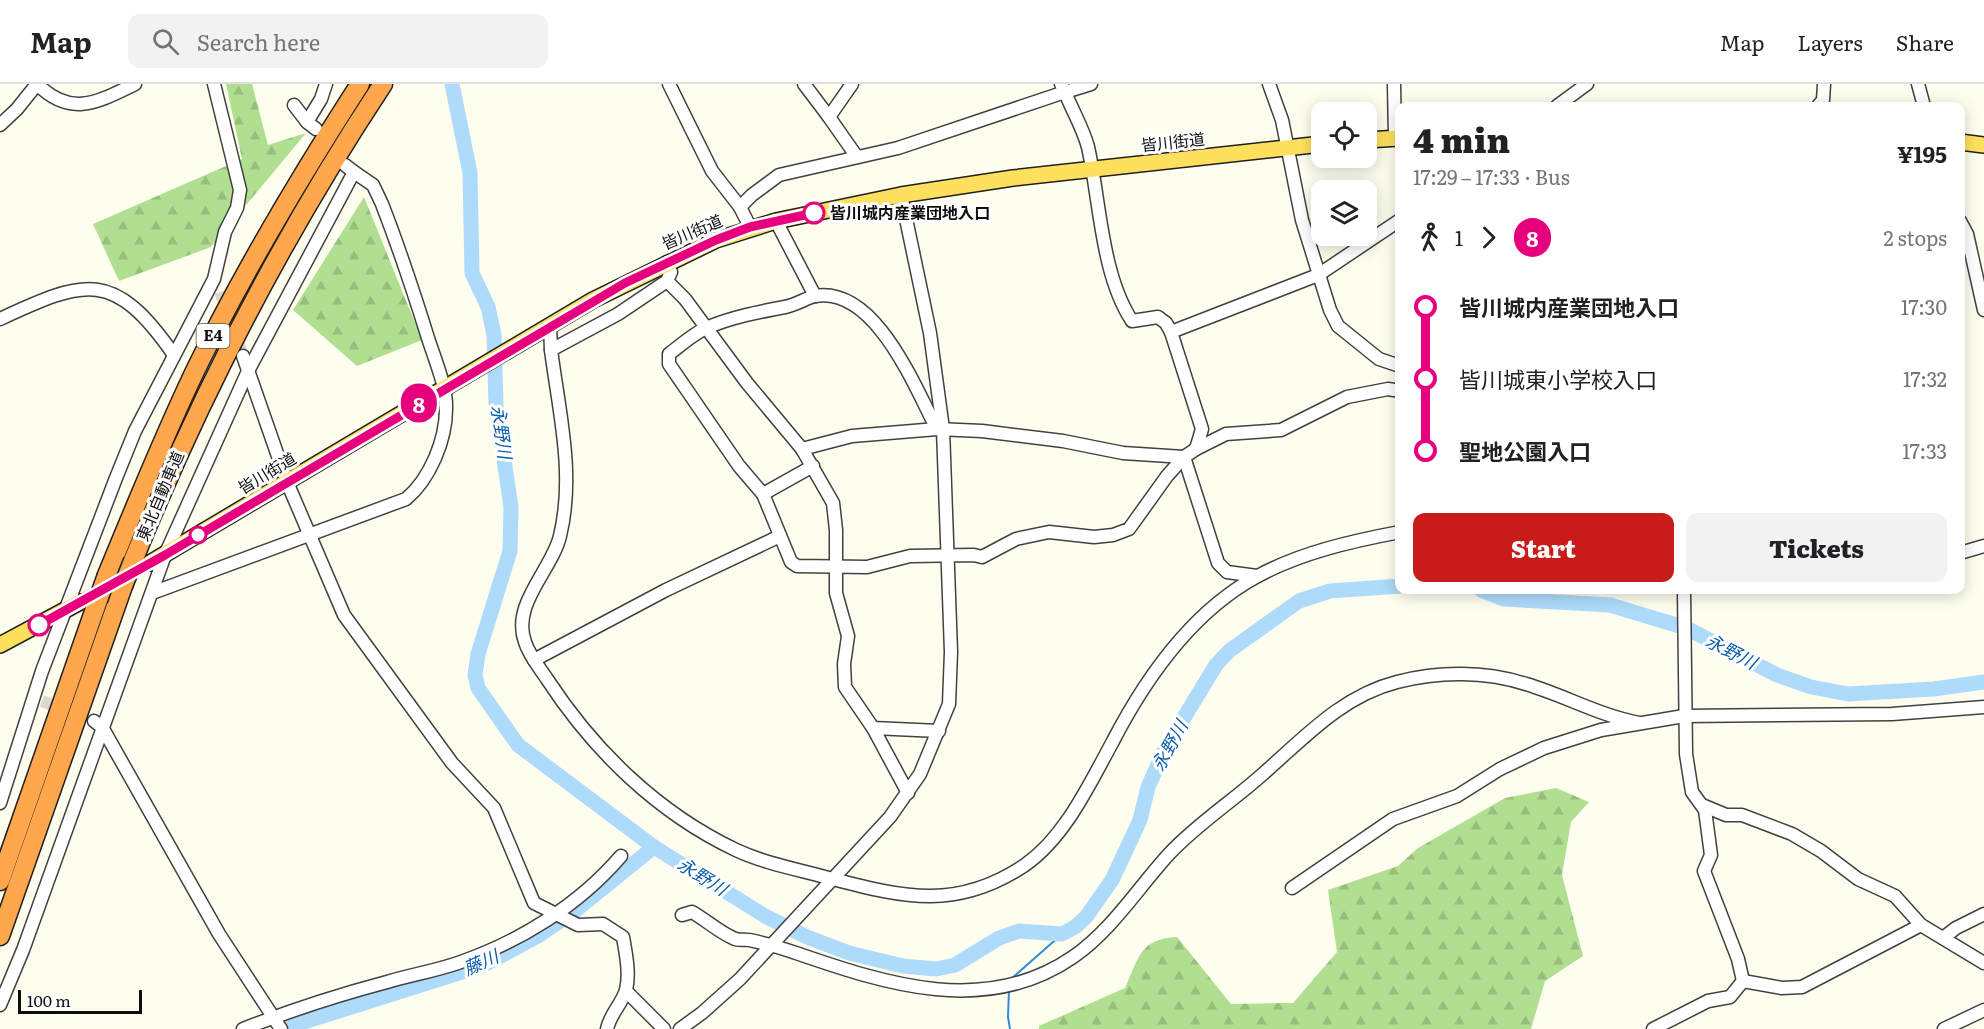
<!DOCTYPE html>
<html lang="en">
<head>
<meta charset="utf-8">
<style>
  :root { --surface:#fff; --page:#f2f2f2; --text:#202124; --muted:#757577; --line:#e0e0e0; --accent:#c91b1a }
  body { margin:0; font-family:Literata,"Noto Sans JP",serif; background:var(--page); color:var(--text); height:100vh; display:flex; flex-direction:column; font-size:22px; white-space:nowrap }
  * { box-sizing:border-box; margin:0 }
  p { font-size:20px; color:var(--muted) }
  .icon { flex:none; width:33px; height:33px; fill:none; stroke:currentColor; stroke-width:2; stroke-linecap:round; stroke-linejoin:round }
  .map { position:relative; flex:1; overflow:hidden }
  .sheet { position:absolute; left:1395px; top:18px; width:570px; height:492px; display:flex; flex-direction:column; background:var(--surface); border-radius:12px; box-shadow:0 3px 15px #0003 }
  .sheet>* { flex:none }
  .badge { padding:0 12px; border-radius:20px; font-size:21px; line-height:39px }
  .fabs { position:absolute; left:1311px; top:18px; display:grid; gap:12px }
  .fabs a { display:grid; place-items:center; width:66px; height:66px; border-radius:12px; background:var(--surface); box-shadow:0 3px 15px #0003; font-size:30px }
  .scale { position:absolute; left:18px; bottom:15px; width:124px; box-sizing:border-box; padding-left:6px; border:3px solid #0e0e0e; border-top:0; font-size:16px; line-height:21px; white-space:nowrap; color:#0e0e0e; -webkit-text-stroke:4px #fff; paint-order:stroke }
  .map>.badge { position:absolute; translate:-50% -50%; box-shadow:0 0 0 3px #fff }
  .legs { display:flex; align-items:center; gap:9px; height:66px; padding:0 18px; font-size:20px }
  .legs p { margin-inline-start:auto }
  .overview { display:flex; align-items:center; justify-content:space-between; height:102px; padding:0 18px }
  h1 { font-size:33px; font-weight:800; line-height:45px }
  .primary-button { display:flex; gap:12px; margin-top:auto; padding:12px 18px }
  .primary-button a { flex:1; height:69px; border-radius:12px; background:var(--accent); color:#fff; font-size:24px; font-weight:800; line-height:69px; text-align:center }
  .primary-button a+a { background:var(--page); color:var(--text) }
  ul { padding:0 18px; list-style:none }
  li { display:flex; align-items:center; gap:21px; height:72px; font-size:22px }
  li i { display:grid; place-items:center; width:9px; height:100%; margin:0 8px; background:currentColor }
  li i::after { content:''; width:15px; height:15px; margin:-8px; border:4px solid; border-radius:50%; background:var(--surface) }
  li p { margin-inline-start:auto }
  li:first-child i { background:linear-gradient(#0000 50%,currentColor 0) }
  li:last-child i { background:linear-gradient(currentColor 50%,#0000 0) }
  header { display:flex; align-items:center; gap:36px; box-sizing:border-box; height:84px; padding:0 30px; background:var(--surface); border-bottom:2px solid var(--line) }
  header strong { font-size:28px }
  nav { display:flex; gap:33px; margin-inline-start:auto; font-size:21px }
  .search { width:420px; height:54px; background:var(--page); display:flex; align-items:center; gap:15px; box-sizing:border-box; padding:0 21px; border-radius:12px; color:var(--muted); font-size:22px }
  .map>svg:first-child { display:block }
  .forest { fill:url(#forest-firs) }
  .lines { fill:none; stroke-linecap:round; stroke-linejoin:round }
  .stream { stroke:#2f8cd8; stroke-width:2 }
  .river { stroke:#aedbfb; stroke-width:15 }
  .minor-tunnel { stroke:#dbd9cc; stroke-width:12; stroke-dasharray:12 6; stroke-linecap:butt }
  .major-tunnel { stroke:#dbd9cc; stroke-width:15; stroke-dasharray:15 8; stroke-linecap:butt }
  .minor-casing { stroke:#414141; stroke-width:15 }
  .major-casing { stroke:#1f1f1f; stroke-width:18 }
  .highway-casing { stroke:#1f1f1f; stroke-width:21 }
  .minor { stroke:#fff; stroke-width:12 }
  .major { stroke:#ffe05e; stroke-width:15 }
  .highway { stroke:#ffa74c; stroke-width:18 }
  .highway-bridge-casing { stroke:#1f1f1f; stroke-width:21; stroke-linecap:butt }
  .highway-bridge { stroke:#ffa74c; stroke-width:18 }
  .line-1-casing { stroke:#fff; stroke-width:14 }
  .line-1 { stroke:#e6007e; stroke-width:9 }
  .stop-1-dot { fill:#fff; stroke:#e6007e; stroke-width:3 }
  .labels { text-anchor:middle; stroke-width:6; stroke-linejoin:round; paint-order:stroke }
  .shield { fill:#fff; stroke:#565656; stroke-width:1.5 }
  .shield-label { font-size:15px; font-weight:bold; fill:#0e0e0e }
  .street-label { font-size:16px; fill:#0e0e0e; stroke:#fff }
  .stop-label { font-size:16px; font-weight:bold; fill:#0e0e0e; stroke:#fff; text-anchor:start }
  .water-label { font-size:18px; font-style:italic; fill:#0d5daa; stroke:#fff }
</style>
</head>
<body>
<header>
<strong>Map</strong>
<div class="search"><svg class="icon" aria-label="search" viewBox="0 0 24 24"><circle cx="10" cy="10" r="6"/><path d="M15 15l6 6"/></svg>Search here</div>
<nav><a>Map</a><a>Layers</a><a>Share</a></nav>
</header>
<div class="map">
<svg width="1984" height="945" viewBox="0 0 1984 945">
  <defs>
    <pattern id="forest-firs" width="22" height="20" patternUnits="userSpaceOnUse" patternTransform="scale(1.5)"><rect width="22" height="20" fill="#b1df92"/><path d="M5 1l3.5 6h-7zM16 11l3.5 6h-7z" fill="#97be7d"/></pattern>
  </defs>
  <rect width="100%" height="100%" fill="#fffdee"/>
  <g class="forest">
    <polygon points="226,0 252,0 268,61 306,49 211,163 119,197 93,140 242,75"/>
    <polygon points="364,113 422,256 357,282 293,226"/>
    <path d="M1556 704 1589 718 1571 738 1562 791 1583 872 1545 897 1531 945H1039V942L1125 904C1139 874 1139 855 1177 853L1231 920 1293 919 1337 868 1328 806 1398 782 1418 764 1505 714Z"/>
  </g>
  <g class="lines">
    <g class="stream">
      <polyline points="1011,895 1062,850"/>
      <polyline points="1009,906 1008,933 1010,945"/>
    </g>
    <g class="river">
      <polyline points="452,0 470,89 472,189 488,223 494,251 496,321 511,423 510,467 478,570 475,591 478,604 518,661 654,763 765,832 807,853 849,869 903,882 936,885 955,881 999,854 1019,847 1062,850 1075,843 1086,833 1112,796 1140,736 1148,703 1166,663 1216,581 1229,567 1299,517 1330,507 1400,502"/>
      <polyline points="1481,506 1504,515 1610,521 1686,544 1777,591 1811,603 1848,610 1934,605 1984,598"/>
      <polyline points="282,945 484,881 538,852 576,826 654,763"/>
    </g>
    <g class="minor-tunnel">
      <polyline points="220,208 243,272"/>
      <polyline points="42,617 94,637"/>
    </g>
    <polyline class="major-tunnel" points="80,518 150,479"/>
    <defs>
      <g id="minor">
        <path d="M37 0C71 34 98 18 135 0"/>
        <polyline points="669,0 712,87 740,123 750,143"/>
        <polyline points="804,0 829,33"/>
        <polyline points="852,0 829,33 857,73"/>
        <path d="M1091 0 1065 8C1072 26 1083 44 1088 63 1100 116 1101 190 1132 237L1158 233 1166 239 1171 248 1202 345 1196 365"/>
        <polyline points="1269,0 1282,36 1302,136 1330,226 1338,242 1379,275 1400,282"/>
        <polyline points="1394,0 1395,54"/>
        <polyline points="1918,0 1924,22"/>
        <polyline points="294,21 307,38"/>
        <polyline points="1557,22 1587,0"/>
        <polyline points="1818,22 1823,16 1824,0"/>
        <polyline points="0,41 17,25 37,0"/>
        <polyline points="316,45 307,38 321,15 326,0"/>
        <polyline points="740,123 752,111 779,91 898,64 1065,8 1061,0"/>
        <polyline points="776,137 815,212"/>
        <polyline points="1960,137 1967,150 1984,226"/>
        <polyline points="667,178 671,188 667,197 685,215 747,299 802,365 833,419 836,446 836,509 848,552 844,580 845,603 873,644 939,647"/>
        <path d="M0 235C86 195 114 185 174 271"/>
        <polyline points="550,242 551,266 618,230 667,197"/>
        <polyline points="1171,248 1318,191 1400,136"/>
        <path d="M551 266C559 328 575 390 560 452 552 486 511 520 525 558 529 571 539 583 547 595 594 667 658 729 736 766 766 780 801 786 833 795 905 814 958 826 1025 781 1065 753 1089 701 1112 659 1145 595 1192 528 1256 493 1299 469 1352 457 1400 448"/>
        <path d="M243 272 287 398 344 531 452 679 494 724 534 819 578 841 603 840 623 853C626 870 630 890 626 906 622 920 610 930 607 945"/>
        <path d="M937 345C915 304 876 202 815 212 806 214 796 221 785 223 758 228 732 233 706 244 693 250 681 261 669 270V280L739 382 763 410 791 478 797 482 867 483 910 472 974 471 982 473 1016 455 1049 448 1094 453 1113 451 1129 445 1167 392 1184 373 1196 365 1226 350 1281 346 1347 313 1388 305 1400 307"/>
        <polyline points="802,365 852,352 937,345 982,347 1063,357 1123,369 1184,373"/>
        <polyline points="1184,373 1218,479 1227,488 1257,492"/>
        <polyline points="763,410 813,382"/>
        <polyline points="1960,469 1984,462"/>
        <polyline points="1684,506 1686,670 1692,708 1705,726 1711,771 1704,787 1738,875 1743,897"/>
        <path d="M152 509 406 415C430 395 446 356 446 325 447 303 435 276 428 254 414 209 399 164 382 120L373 101 354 88"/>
        <polyline points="534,576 666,506 780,452"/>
        <polyline points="94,637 102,643 219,850 281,945"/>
        <polyline points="873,644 908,709"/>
        <polyline points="0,719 42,587 116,394 135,347 214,195 225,148 237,124 240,106 214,0"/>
        <polyline points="1702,721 1726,731 1742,731 1792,750 1821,767 1858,795 1895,812 1921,841 1984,879"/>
        <polyline points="1292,804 1393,735 1457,712 1500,685 1544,664 1601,646 1684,632 1892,630 1984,623"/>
        <path d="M682 831 692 828C706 836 719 848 733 854 738 857 744 855 749 856 765 859 781 864 796 869 886 900 986 933 1073 873 1112 846 1137 805 1169 770 1198 739 1233 717 1264 689 1305 653 1342 612 1397 598 1439 587 1485 587 1526 600 1566 612 1598 631 1639 639"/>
        <polyline points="1943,854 1956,844 1984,830"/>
        <polyline points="1743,897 1782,904 1802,903 1921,841"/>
        <polyline points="626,907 664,945"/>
        <polyline points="0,921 23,866 165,471 248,287 354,88 345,81"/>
        <path d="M243 945C289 927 338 911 387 898 410 891 435 887 458 879 519 858 578 822 621 772"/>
        <polyline points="680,945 702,929 740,895 890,733 920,690 949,620 951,568 943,345 930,249 901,111"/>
        <polyline points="1653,945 1708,917 1730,913 1743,897"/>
        <polyline points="1944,945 1984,926"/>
      </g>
      <g id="major">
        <polyline points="1366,56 1400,54"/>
        <polyline points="1960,58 1984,61"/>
        <polyline points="150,479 593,216 716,156 776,137 901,111 1013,94 1322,60"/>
        <polyline points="0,561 80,518"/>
      </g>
      <g id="highway">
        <path d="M133 477C201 309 283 151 383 0"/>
        <path d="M107 491C135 423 163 354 195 287 243 188 300 93 360 0"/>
        <polyline points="0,797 98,516"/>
        <polyline points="0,852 123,502"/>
      </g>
    </defs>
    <use href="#minor" class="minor-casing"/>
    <use href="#major" class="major-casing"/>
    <use href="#highway" class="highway-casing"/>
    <use href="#minor" class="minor"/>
    <use href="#major" class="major"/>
    <use href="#highway" class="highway"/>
    <defs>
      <g id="highway-bridge">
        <polyline points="123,502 133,477"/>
        <polyline points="98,516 107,491"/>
      </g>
    </defs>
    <use href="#highway-bridge" class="highway-bridge-casing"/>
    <use href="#highway-bridge" class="highway-bridge"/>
  </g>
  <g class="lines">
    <defs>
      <polyline id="line-1" points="39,541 165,471 625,199 716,156 750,143 814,129"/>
    </defs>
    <use href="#line-1" class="line-1-casing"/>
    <use href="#line-1" class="line-1"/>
  </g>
  <g class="stop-1-dot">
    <circle cx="814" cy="129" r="10"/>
    <circle cx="198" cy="451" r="8"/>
    <circle cx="39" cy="541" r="10"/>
  </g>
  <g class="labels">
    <rect class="shield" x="196.5" y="240" width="33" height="24" rx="4.5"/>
    <g class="shield-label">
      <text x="213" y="257">E4</text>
    </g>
    <g class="street-label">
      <text transform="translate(1173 58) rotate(-6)" y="6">皆川街道</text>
      <text transform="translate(692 148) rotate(-23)" y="6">皆川街道</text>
      <text transform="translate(267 389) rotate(-31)" y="6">皆川街道</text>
      <text transform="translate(160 412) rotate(-67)" y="6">東北自動車道</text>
    </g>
    <g class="stop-label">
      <text x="830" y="135">皆川城内産業団地入口</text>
    </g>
    <g class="water-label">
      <text transform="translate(501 348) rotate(82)" y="6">永野川</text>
      <text transform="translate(1731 568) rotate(27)" y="6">永野川</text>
      <text transform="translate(1170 662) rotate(-61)" y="6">永野川</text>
      <text transform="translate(702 793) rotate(32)" y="6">永野川</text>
      <text transform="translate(481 879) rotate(-24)" y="6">藤川</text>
    </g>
  </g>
</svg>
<div class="fabs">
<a><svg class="icon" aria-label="locate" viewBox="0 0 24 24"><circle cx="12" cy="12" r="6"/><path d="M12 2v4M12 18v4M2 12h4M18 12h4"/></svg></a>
<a><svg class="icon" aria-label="layers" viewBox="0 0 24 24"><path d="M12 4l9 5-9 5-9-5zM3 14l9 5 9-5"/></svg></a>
</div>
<div class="scale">100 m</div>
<b class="badge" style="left:419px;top:319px;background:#e6007e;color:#fff">8</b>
<section class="sheet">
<div class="overview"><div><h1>4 min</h1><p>17:29 – 17:33 · Bus</p></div><b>¥195</b></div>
<div class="legs"><svg class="icon" aria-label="walk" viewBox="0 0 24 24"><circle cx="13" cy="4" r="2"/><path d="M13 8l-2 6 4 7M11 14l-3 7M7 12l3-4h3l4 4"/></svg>1<svg class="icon" aria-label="forward" viewBox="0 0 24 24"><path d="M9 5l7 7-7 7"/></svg><b class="badge" style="background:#e6007e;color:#fff">8</b><p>2 stops</p></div>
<ul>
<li><i style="color:#e6007e"></i><b>皆川城内産業団地入口</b><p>17:30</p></li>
<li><i style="color:#e6007e"></i><span>皆川城東小学校入口</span><p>17:32</p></li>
<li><i style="color:#e6007e"></i><b>聖地公園入口</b><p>17:33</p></li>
</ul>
<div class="primary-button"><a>Start</a><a>Tickets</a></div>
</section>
</div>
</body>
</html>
